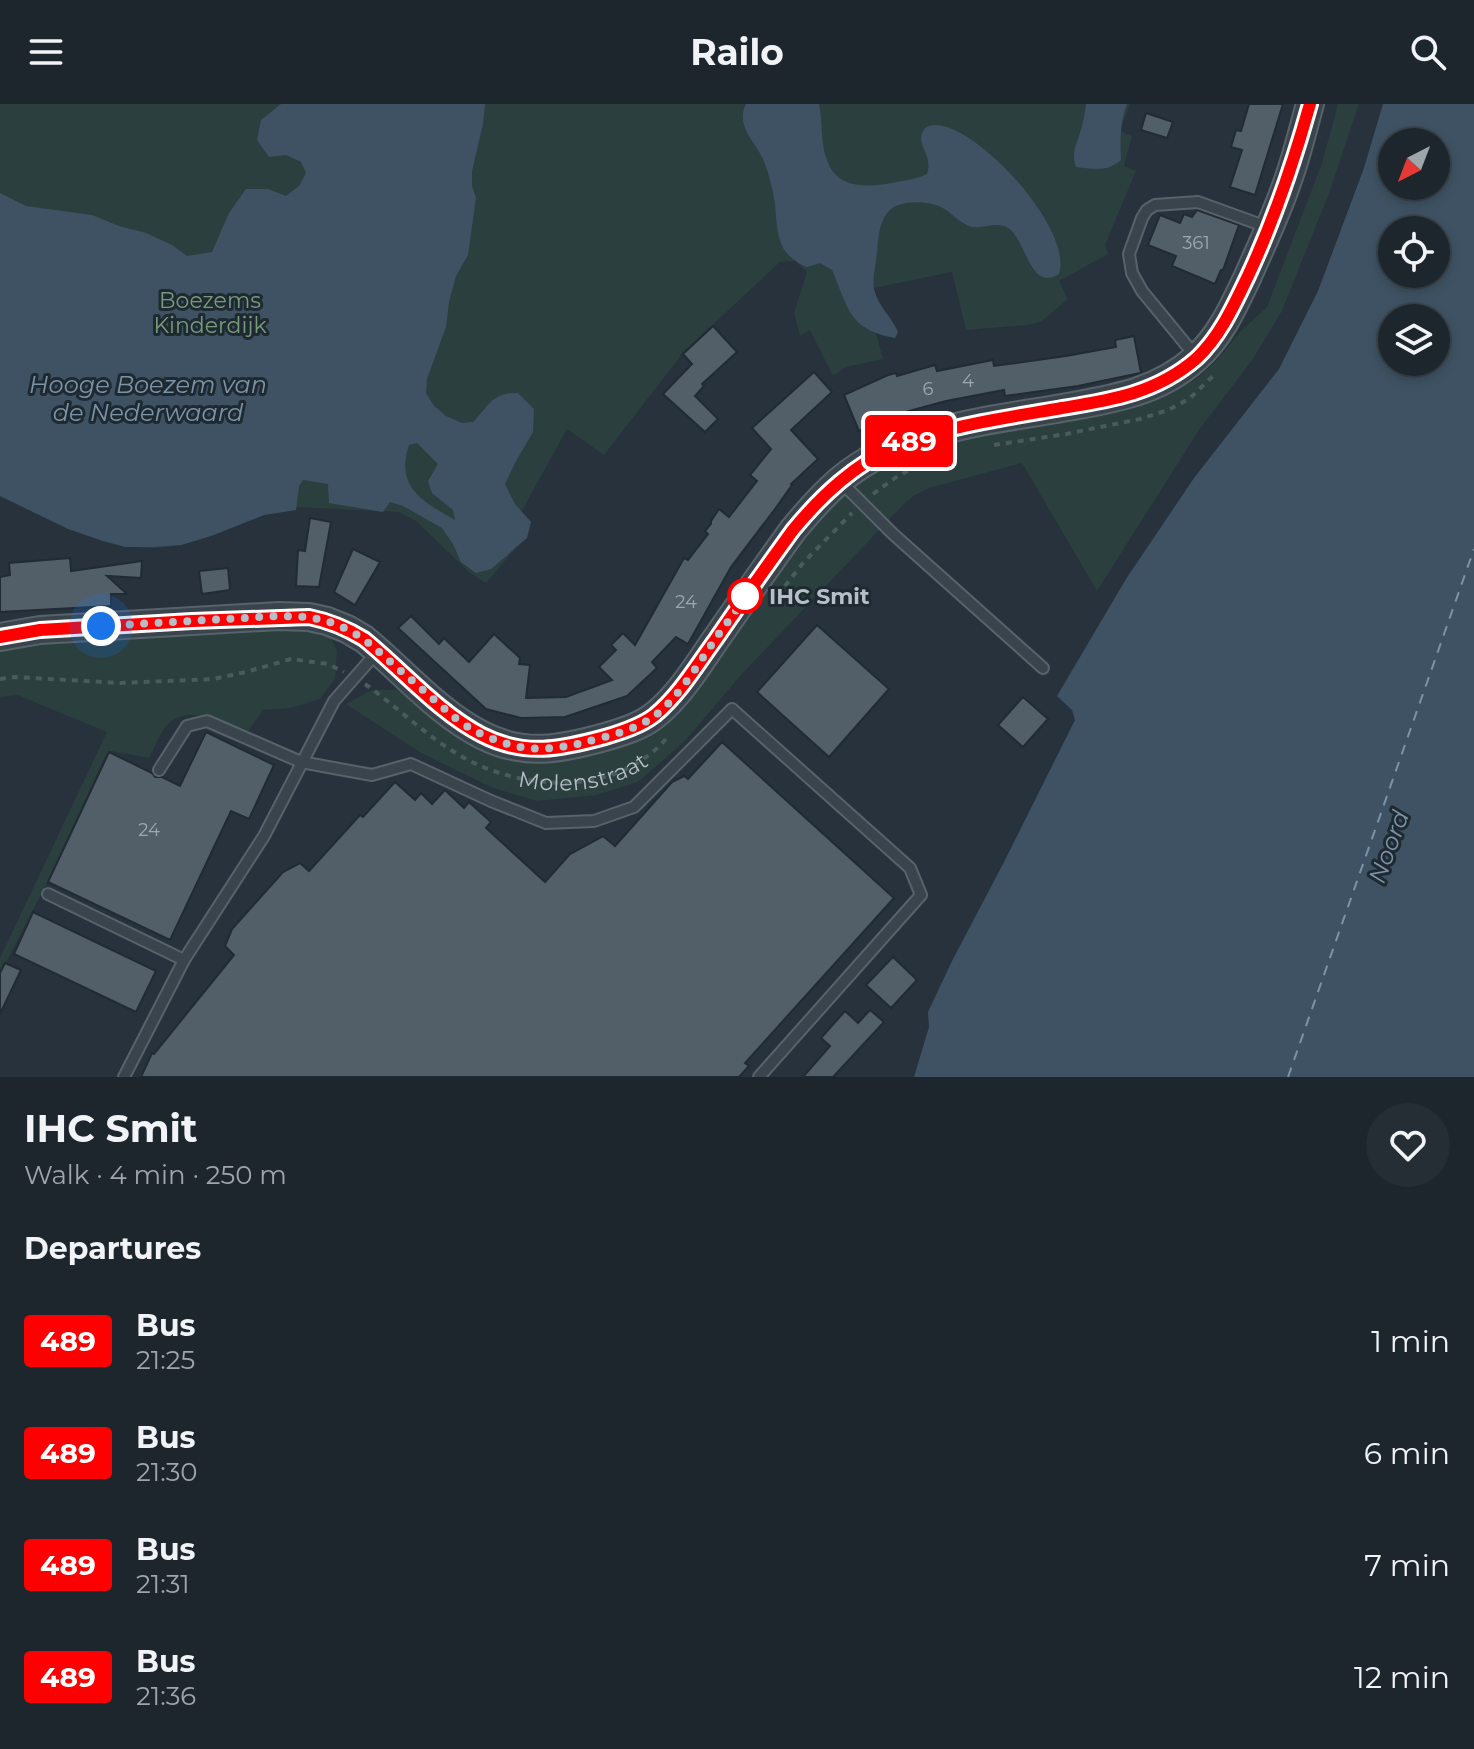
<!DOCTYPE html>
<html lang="en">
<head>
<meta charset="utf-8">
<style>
  :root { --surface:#1d262d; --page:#252e35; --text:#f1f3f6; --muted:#a0a5aa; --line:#3b4349 }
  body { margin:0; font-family:Montserrat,sans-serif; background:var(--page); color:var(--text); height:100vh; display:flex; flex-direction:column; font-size:30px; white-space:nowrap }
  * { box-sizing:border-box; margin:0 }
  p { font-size:26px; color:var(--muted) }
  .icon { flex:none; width:44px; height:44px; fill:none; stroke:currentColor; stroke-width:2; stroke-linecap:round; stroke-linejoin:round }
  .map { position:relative; height:973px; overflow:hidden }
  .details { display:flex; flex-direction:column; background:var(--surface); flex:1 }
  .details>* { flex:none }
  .badge { padding:0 16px; border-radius:6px; font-size:28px; line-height:52px }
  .needle { width:52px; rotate:222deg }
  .buttons { position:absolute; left:1378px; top:24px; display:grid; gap:16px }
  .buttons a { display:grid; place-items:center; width:72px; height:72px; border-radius:50%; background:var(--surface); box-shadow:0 4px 12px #0003,0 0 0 2px var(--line); font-size:40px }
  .you { position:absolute; width:40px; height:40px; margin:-20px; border:6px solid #fff; border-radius:50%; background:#1a73e8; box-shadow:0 0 0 12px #1a73e833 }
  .map>.badge { position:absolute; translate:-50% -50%; box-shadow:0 0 0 4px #fff }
  h2 { padding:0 24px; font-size:30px; line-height:72px }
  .round { display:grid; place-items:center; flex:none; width:84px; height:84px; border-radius:42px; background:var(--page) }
  .head { display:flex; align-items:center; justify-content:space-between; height:136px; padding:0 24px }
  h1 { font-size:38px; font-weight:700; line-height:60px }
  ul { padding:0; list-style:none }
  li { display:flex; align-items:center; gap:24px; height:112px; padding:0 24px }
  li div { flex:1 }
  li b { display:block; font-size:30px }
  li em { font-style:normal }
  li .badge { min-width:88px; font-weight:700; text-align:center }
  header { display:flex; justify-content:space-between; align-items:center; height:104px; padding:0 24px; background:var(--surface); font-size:36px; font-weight:700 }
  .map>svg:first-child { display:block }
  .green { fill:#2a3f3e }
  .water { fill:#3e5263; fill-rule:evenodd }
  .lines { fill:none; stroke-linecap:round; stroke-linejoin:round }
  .ferry { stroke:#7a93a7; stroke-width:2; stroke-dasharray:10 8; stroke-linecap:butt }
  .building { fill:#525f69; stroke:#212b33; stroke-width:2 }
  .service-casing { stroke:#58626a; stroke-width:14 }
  .tertiary-casing { stroke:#58626a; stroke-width:30 }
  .path { stroke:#495b5b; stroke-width:4; stroke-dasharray:6 6; stroke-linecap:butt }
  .service { stroke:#3a444c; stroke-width:10 }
  .tertiary { stroke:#3a444c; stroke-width:26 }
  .line-casing { stroke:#fff; stroke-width:18 }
  .line { stroke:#f00; stroke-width:12 }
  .walk { stroke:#b6bfc7; stroke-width:8; stroke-dasharray:0 14.4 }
  .stop-dot { fill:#fff; stroke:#f00; stroke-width:4 }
  .labels { text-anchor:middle; stroke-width:6; stroke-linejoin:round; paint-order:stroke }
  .number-label { font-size:18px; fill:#9da7b0 }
  .park-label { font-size:22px; fill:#779b7b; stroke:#1f2931 }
  .stop-label { font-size:22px; font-weight:bold; fill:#b6bfc7; stroke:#1f2931; text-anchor:start }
  .street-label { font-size:22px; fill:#b6bfc7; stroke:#1f2931 }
  .water-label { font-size:24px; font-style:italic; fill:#7a93a7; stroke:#1f2931 }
</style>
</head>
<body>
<header><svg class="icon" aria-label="menu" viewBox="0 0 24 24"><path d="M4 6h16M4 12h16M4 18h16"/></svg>Railo<svg class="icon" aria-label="search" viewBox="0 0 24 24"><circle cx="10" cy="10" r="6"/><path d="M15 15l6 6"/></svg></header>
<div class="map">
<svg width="1474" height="973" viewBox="0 0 1474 973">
  <rect width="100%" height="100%" fill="#27323c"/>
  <g class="green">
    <path d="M0 0H1130L1120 27 1132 32 1124 62 1136 67 1105 141 1108 150 1059 177 1068 195 1042 217 1028 221 966 226 952 168 864 186 883 255 846 263 833 272 810 226 800 232 794 209 807 168 795 157 780 158 680 251V253L604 351 567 325 512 425 524 434 487 478H484L469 468 416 417 399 408 297 403 296 406C286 407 276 408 266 411 239 418 213 433 185 440 117 456 59 419 0 392Z"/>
    <polygon points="1338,0 1359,0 1330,87 1282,207 1253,255 1199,326 1097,487 1022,359 929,384 915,391 903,401 741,571 684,638 638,678 597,691 537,697 493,684 421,649 346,600 372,586 412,586 466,629 622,638 831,392 899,352 953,335 1079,315 1127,304 1166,291 1198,274 1219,254 1240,228 1267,203 1322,59"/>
    <path d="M246 519 327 526 337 547 335 575 320 595 291 604 263 606 246 630C223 620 191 599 168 620 161 627 154 645 149 654L111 647 105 653 47 779 3 864 0 866V854L107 628 17 591 0 593V542Z"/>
  </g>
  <g class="water">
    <path d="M281 0H485L483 20 472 67V82L476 94 468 151 456 172 449 198 446 223 427 275 426 289 434 302 446 312 462 319 473 318C489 302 492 288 518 289L534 305 533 328 515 359 505 380 515 400 531 418 527 434 491 465 476 469 461 458 453 440 442 424 403 402 390 398 383 408 329 399 328 380 303 376 299 382 296 406 264 411 211 432 181 441 153 443H125L103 437 68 425 0 392V89L26 102 92 111 119 122 146 129 172 141 187 152 212 148 229 109 246 85H268L286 92 299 82 306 69 301 58 286 51 269 53 257 36 261 16ZM417 339 438 360 428 377 432 389 453 406 455 416C422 397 395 383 409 341Z"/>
    <path d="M746 0H819C823 18 820 39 827 56 837 87 871 83 897 78 907 76 917 75 927 70 934 50 913 40 925 24 958 0 1075 121 1059 170 1030 189 1026 135 1008 124 997 117 983 125 972 123 960 120 951 108 941 103 927 97 899 95 888 108 879 118 878 136 877 149 876 161 872 173 874 185 877 201 892 213 898 228L895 234C848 225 849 205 832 166L820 159 807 163C798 160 788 152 783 144 775 128 777 110 774 94 772 82 768 68 764 57 755 37 735 22 746 0Z"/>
    <path d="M1086 0H1127C1120 18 1120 37 1121 56 1108 68 1094 65 1076 63 1071 49 1076 42 1080 29 1083 20 1085 9 1086 0Z"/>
    <path d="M1383 0H1474V973H914L929 923 928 908 952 857 1004 758 1075 616 1072 606 1057 592 1126 475 1194 374 1279 265 1318 187 1364 64ZM1436 38V82H1392V38ZM1436 126V170H1392V126ZM1436 214V258H1392V214Z"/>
  </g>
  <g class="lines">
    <polyline class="ferry" points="1288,973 1474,445"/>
  </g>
  <g class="building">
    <polygon points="1249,0 1283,0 1255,91 1230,83 1242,46 1231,43 1236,26 1241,27"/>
    <polygon points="1146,9 1173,18 1167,34 1141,26"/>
    <polygon points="1197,106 1239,121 1223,166 1221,166 1215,180 1172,162 1176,152 1148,141 1160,111 1180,119 1184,110 1192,113"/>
    <polygon points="713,222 737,248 702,280 704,282 695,292 718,315 705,328 663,290 692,260 683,250"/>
    <polygon points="1134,232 1141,269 1140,269 1078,282 1005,292 1004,286 946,297 902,309 859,327 844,291 888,271 896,269 897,272 935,261 937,267 993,256 994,262 1066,252 1116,243 1115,236"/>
    <polygon points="814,268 832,288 791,326 818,355 791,380 792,381 775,405 731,463 688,540 676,533 652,558 657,564 627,592 565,613 521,614 486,605 398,524 411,512 439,540 444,534 469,558 494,530 520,554 519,560 530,561 526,594 566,593 612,576 599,563 616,546 611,541 623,529 635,541 684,454 688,456 708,430 705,427 711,420 711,417 719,405 729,413 757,377 750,371 771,345 752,324"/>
    <polygon points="310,414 331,418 319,483 296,482 298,446 305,447"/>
    <polygon points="353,445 380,458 355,501 334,488"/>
    <polygon points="70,454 71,467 142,457 141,474 107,472 127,490 111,490 111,502 0,508 0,473 10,471 9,459"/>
    <polygon points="228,464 230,486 202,490 199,467"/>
    <polygon points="817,521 889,585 829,653 757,588"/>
    <polygon points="1023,593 1048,615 1023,643 998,621"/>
    <polygon points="206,628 274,661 249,715 231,707 170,836 48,778 109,648 152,669 155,673 162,673 180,682"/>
    <polygon points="722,638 894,794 745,959 749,962 739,973 141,973 152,949 154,950 234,851 225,842 232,825 283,768 300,759 309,767 360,711 363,713 395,678 415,696 421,689 432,700 445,686 464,704 469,698 491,718 486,724 545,778 570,750 603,732 615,742 672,678 684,672 688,675"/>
    <polygon points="33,808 156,867 136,908 14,850"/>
    <polygon points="893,853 917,876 891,904 866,881"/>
    <polygon points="5,859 21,866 0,910 0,869"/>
    <polygon points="870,906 884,918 833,973 803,973 830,942 821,934 845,907 858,919"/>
  </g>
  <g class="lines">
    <defs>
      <g id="service">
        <polyline points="1197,254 1142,187 1132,169 1129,150 1142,114 1147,106 1155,101 1198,98 1267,123"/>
        <polyline points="841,378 893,430 1043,564"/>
        <polyline points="159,666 187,622 207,617 301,658 372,671 411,660 491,697 546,719 594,717 634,703 732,605 910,764 921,791 759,973"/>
        <polyline points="48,790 184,856"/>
        <polyline points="124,973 184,856 264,732 334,597 378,547"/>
      </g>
      <path id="tertiary" d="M0 533 40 526 279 512 309 513 327 517 347 525 364 535C402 566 438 609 482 631 525 653 561 645 605 633 622 628 642 622 655 611 680 591 698 561 716 535 741 499 767 462 793 426 807 409 822 392 839 377 900 325 986 317 1062 304 1112 295 1157 289 1196 254 1221 232 1234 201 1248 172 1262 140 1277 109 1288 76 1297 51 1303 25 1310 0"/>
    </defs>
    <use href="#service" class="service-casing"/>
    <use href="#tertiary" class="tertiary-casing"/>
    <g class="path">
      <polyline points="994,341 1066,330 1140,315 1168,306 1189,295 1213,272"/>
      <polyline points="873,390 895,374 923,358"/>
      <polyline points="770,501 803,459 852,409"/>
      <polyline points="0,575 15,573 120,579 213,575 246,568 291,555 328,560 344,568"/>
      <path id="s1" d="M365 580C400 605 431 637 470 657 532 688 622 691 669 631"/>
    </g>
    <use href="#service" class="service"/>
    <use href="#tertiary" class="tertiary"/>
  </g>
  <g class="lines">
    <defs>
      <path id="line" d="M0 533 40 526 192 517 309 513C329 517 346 524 364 535 401 565 439 609 482 631 525 653 561 645 605 633 622 628 641 622 655 611 680 590 697 561 716 535 741 498 767 462 793 426 822 391 854 361 896 342 905 337 915 335 925 332 969 319 1016 312 1062 304 1112 296 1157 289 1197 254 1221 231 1234 201 1248 172 1275 114 1293 61 1310 0"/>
    </defs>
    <use href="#line" class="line-casing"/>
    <use href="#line" class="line"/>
    <path class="walk" d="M101 522 279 512 309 513 327 517 347 525 364 535 461 619C514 650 543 650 601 634 619 629 638 624 653 613 678 595 696 563 714 537 724 522 737 507 745 492"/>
  </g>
  <circle class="stop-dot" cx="745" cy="492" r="16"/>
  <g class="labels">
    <g class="number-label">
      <text x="1196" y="145">361</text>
      <text x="968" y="283">4</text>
      <text x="928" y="291">6</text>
      <text x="686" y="504">24</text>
      <text x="149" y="732">24</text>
    </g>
    <g class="park-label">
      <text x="210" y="204">Boezems<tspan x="210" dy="25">Kinderdijk</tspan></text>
    </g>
    <g class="stop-label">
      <text x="769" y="500">IHC Smit</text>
    </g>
    <g class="street-label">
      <text dy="8" stroke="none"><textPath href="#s1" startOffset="248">Molenstraat</textPath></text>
    </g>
    <g class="water-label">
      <text x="148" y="289">Hooge Boezem van<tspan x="148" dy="28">de Nederwaard</tspan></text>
      <text transform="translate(1389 743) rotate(-70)" y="8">Noord</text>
    </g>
  </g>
</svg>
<div class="buttons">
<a><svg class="needle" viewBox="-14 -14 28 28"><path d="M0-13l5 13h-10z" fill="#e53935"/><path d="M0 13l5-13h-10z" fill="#a0a5aa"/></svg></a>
<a><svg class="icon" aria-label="locate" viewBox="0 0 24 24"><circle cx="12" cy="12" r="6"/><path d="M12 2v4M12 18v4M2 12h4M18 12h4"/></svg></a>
<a><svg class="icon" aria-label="layers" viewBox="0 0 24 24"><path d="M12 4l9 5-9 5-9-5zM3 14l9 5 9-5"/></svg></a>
</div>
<div class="you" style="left:101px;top:522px"></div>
<b class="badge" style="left:909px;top:337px;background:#f00;color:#fff">489</b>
</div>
<section class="details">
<div class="head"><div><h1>IHC Smit</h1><p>Walk · 4 min · 250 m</p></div><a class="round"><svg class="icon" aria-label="heart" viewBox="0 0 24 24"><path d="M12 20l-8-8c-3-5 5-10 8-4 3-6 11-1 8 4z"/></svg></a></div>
<h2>Departures</h2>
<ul>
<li><span class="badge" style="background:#f00;color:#fff">489</span><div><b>Bus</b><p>21:25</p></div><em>1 min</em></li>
<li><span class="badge" style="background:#f00;color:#fff">489</span><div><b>Bus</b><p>21:30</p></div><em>6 min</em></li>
<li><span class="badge" style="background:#f00;color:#fff">489</span><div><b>Bus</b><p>21:31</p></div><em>7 min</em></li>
<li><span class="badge" style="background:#f00;color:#fff">489</span><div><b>Bus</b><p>21:36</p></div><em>12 min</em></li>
</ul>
</section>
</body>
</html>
